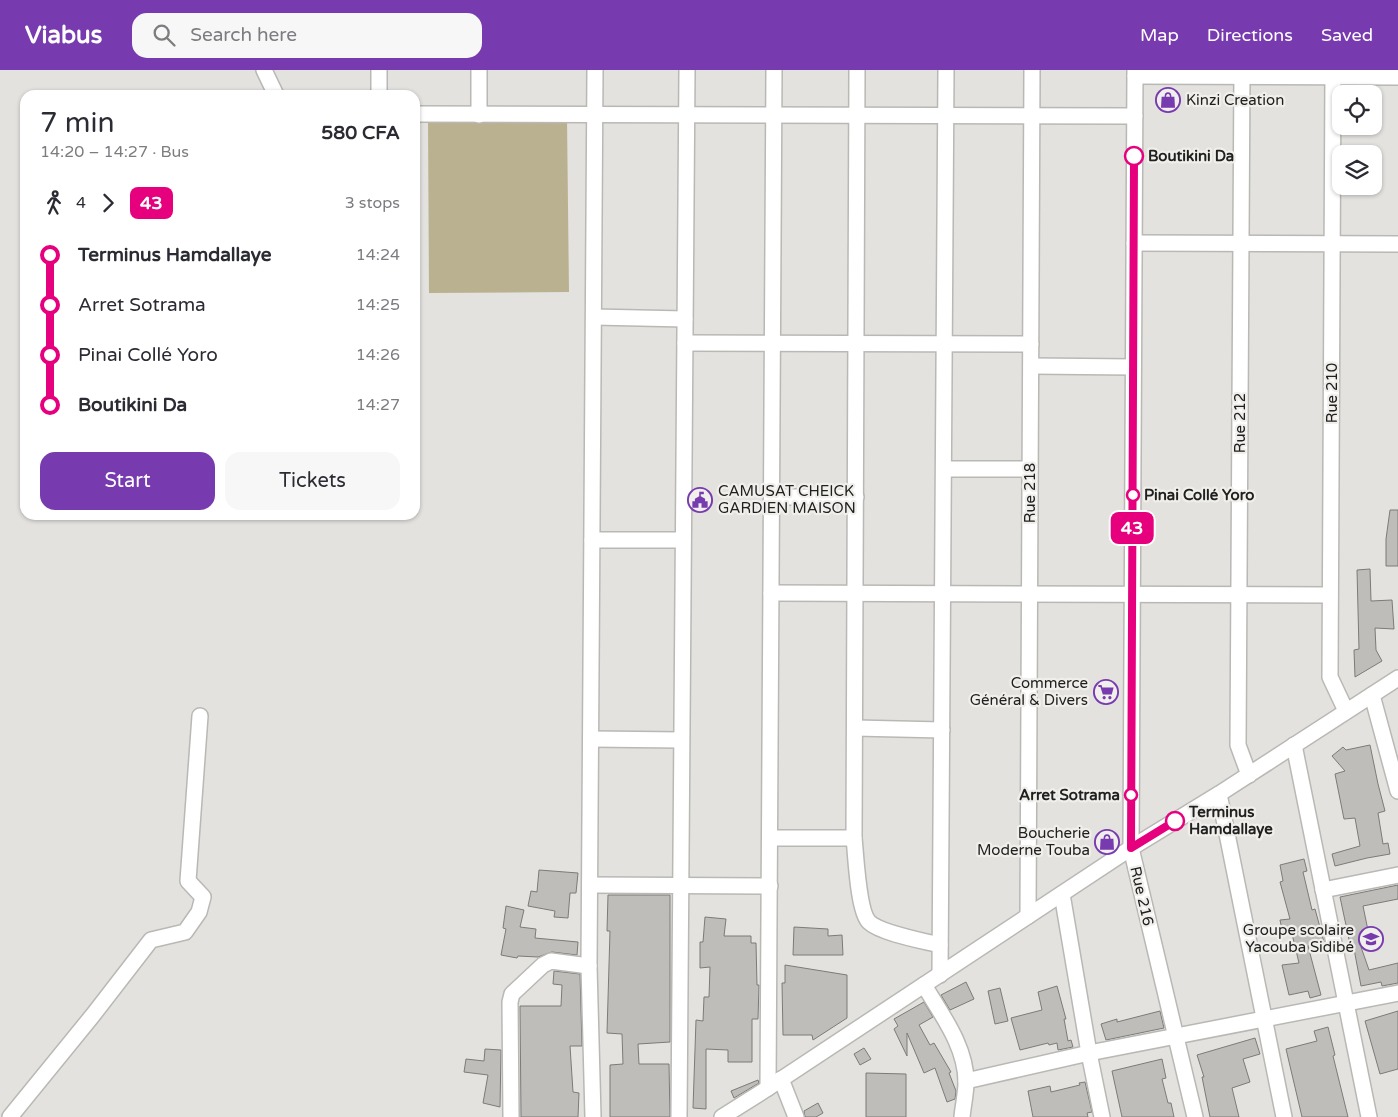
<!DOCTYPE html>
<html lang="en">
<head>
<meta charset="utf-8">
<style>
  :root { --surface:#fff; --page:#f7f7f7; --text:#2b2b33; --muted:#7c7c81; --accent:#783aaf }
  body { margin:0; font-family:"Varela Round",sans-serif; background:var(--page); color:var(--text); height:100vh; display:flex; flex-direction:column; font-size:19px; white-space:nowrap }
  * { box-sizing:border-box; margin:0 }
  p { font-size:16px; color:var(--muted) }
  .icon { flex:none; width:28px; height:28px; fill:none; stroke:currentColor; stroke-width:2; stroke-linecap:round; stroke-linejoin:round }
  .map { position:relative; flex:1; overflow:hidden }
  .details { position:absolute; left:20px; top:20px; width:400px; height:430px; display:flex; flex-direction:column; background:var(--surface); border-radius:15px; box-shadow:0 1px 4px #0004 }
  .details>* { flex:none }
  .badge { padding:0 10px; border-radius:8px; font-size:18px; line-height:32px }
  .fabs { position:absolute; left:1332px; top:15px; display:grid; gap:10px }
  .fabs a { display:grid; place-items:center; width:50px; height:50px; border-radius:10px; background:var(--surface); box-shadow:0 1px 4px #0004; font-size:25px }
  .map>.badge { position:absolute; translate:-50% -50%; box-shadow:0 0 0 2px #fff }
  .legs { display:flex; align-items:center; gap:8px; height:55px; padding:0 20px; font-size:16px }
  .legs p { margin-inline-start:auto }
  .overview { display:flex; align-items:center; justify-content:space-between; height:85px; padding:0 20px }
  h1 { font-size:28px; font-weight:600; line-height:38px }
  .cta { display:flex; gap:10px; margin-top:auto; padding:10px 20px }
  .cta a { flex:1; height:58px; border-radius:15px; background:var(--accent); color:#fff; font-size:20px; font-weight:600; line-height:58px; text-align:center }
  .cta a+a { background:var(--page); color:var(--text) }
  ul { padding:0 20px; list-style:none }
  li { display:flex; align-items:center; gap:18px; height:50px; font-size:19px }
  li i { display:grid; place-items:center; width:8px; height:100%; margin:0 6px; background:currentColor }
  li i::after { content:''; width:12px; height:12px; margin:-6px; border:4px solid; border-radius:50%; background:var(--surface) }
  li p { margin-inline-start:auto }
  li:first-child i { background:linear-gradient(#0000 50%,currentColor 0) }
  li:last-child i { background:linear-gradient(currentColor 50%,#0000 0) }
  header { display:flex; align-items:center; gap:30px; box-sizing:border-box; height:70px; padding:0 25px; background:var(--accent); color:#fff }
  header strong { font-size:24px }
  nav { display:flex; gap:28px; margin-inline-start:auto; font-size:18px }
  .search { width:350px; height:45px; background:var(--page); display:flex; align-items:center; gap:12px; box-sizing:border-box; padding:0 18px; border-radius:15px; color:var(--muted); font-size:19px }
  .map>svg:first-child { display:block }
  .green { fill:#bab190 }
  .building { fill:#bebdba; stroke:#7c7b78 }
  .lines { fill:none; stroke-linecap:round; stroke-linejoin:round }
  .minor-casing { stroke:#b9b8b5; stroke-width:18 }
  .minor { stroke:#fff; stroke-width:15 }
  .line-1-casing { stroke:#fff; stroke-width:11 }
  .line-1 { stroke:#e6007e; stroke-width:8 }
  .stop-1-dot { fill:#fff; stroke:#e6007e; stroke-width:2.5 }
  .labels { text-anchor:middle; stroke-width:4.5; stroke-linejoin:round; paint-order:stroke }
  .poi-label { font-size:15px; fill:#20201f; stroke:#f0efec; text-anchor:end }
  .stop-label { font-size:15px; font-weight:bold; fill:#20201f; stroke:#f0efec; text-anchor:start }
  .street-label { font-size:15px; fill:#20201f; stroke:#f0efec }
</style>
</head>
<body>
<header>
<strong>Viabus</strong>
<div class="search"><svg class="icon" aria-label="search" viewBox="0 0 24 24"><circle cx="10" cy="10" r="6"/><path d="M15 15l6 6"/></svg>Search here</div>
<nav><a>Map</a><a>Directions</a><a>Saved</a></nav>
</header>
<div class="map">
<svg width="1398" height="1047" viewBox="0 0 1398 1047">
  <rect width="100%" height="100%" fill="#e3e2df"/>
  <polygon class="green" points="567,49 569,222 429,223 428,51"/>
  <g class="building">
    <polygon points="1390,440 1398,440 1398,496 1386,496 1386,469"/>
    <polygon points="1370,499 1371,531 1392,530 1394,559 1375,558 1376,580 1382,591 1355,607 1354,580 1359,579 1357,500"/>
    <polygon points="1370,675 1378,714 1385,741 1378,743 1383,774 1388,773 1390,784 1367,788 1335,796 1332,784 1360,776 1355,748 1344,749 1335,704 1345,701 1332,686 1343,677 1346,680"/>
    <polygon points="1304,789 1307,801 1303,802 1312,840 1315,839 1324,872 1308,876 1321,925 1310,928 1308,921 1289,925 1282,895 1299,893 1292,864 1283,865 1280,850 1290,849 1280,812 1283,811 1280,795"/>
    <polygon points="539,800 578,803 576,823 570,823 568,848 554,847 555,841 528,836 531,821 537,822"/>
    <polygon points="1398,815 1398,829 1363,836 1371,875 1361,877 1369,900 1398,893 1398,913 1382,916 1381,912 1361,916 1354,879 1351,879 1340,827"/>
    <polygon points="608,825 670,825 670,972 638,974 639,994 669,994 670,1047 610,1047 610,995 623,994 622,964 607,963 610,861 607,861"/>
    <polygon points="506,836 524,840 520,857 536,859 535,868 578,872 577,885 552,882 538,887 518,886 517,888 501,885 506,859 503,858"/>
    <polygon points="705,847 726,849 724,866 751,866 751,873 756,873 757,915 759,915 758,949 752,949 752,992 728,992 728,980 706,979 706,1039 693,1038 696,950 703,951 704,927 709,927 710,897 700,898 700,872 703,872"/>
    <polygon points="794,857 828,859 828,866 842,865 843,885 793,885"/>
    <polygon points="785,895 847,905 847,948 813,970 812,965 783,965 782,913 785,913"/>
    <polygon points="554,901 580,904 582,976 570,976 573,1022 579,1023 578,1047 521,1047 520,936 561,936 562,915 553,914"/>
    <polygon points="966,912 974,929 950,940 941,925"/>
    <polygon points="1057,916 1066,949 1064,949 1068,971 1071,970 1073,977 1058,980 1057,973 1049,975 1048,973 1020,980 1011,948 1042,940 1038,922"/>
    <polygon points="1000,918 1008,951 995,954 988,921"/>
    <polygon points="924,932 933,947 919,955 930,975 934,973 951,1002 949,1003 956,1021 955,1029 947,1032 935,998 924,1003 907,963 907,986 894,959 898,956 894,949"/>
    <polygon points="1160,941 1164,958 1106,970 1101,954 1117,949 1117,952"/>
    <polygon points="1398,941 1398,999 1380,1004 1365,951"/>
    <polygon points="1328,957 1335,985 1333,986 1348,1047 1302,1047 1286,979 1317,971 1314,961"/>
    <polygon points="1255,968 1260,984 1243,989 1250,1012 1232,1018 1239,1047 1210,1047 1202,1007 1204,1007 1197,985"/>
    <polygon points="864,978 871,989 860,995 854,984"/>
    <polygon points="485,979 501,980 500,1037 483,1033 488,1005 464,1002 466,989 484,991"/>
    <polygon points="1162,989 1166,1008 1162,1009 1168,1033 1171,1033 1174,1047 1122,1047 1112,1001"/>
    <polygon points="866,1003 906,1004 906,1047 866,1047"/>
    <polygon points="758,1010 759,1013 734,1028 731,1021"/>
    <polygon points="1085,1012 1092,1042 1087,1043 1088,1047 1033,1047 1028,1021 1050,1016 1051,1022 1080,1015 1079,1013"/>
    <polygon points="818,1033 823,1043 816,1047 805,1047 804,1041"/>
  </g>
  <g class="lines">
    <defs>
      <g id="minor">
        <polyline points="264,0 276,25"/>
        <path d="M857 0 854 768C856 786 858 841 869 852 880 863 924 871 940 875"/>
        <polyline points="1135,0 1131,778 1195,1047"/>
        <polyline points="1242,0 1238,675 1249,705"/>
        <polyline points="1333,0 1330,607 1346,641"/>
        <polyline points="1135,6 1398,7"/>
        <polyline points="379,25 379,0"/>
        <polyline points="415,44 1135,46"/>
        <polyline points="479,45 479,0"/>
        <polyline points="1134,173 1398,174"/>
        <polyline points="594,247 685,249"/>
        <polyline points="685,273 1031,274"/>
        <polyline points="1031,296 1133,297"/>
        <polyline points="944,399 1030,399"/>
        <polyline points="772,427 856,427"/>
        <polyline points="592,470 683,470"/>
        <polyline points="771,523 1330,525"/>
        <polyline points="1372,625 1398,721"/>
        <polyline points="855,658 942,660"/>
        <polyline points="591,669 681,670"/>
        <polyline points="1294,675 1369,1047"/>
        <polyline points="1219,724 1284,1047"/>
        <polyline points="770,768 854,768"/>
        <polyline points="590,815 770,816"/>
        <polyline points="1323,820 1398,805"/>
        <polyline points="1062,824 1089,983 1102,1047"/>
        <polyline points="1028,846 1032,0"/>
        <polyline points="940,905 946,0"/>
        <path d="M924 915C941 944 966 976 966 1012 966 1023 963 1036 962 1047"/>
        <polyline points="781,1009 796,1047"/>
        <polyline points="966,1011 1089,983 1398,923"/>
        <polyline points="768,1018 774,0"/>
        <polyline points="10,1047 93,945 151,870 185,862 199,842 203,827 188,811 200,646"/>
        <polyline points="511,1047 510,932 512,924 543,895 551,891 589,896"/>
        <polyline points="593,1047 589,896 595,0"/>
        <polyline points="679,1047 687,0"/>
        <polyline points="722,1047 768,1018 1131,778 1219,724 1398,608"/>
      </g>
    </defs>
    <use href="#minor" class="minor-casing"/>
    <use href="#minor" class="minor"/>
  </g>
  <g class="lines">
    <defs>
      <polyline id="line-1" points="1134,86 1131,778 1175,751"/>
    </defs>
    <use href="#line-1" class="line-1-casing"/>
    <use href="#line-1" class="line-1"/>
  </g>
  <defs>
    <symbol id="shop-ring" viewBox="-11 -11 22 22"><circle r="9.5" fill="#f0efec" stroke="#783aaf" stroke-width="1.5"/><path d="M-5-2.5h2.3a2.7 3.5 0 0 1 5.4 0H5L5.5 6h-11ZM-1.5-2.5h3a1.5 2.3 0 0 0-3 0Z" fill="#783aaf"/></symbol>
    <symbol id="civic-ring" viewBox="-11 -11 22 22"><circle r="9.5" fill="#f0efec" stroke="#783aaf" stroke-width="1.5"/><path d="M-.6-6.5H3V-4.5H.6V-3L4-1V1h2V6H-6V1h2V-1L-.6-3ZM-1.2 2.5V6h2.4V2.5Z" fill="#783aaf"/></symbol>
    <symbol id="supermarket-ring" viewBox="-11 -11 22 22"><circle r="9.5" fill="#f0efec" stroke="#783aaf" stroke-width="1.5"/><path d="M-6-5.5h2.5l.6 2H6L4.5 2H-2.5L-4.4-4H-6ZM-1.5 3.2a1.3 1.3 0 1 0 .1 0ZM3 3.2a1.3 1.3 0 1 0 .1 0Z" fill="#783aaf"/></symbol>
    <symbol id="school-ring" viewBox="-11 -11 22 22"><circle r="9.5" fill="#f0efec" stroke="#783aaf" stroke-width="1.5"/><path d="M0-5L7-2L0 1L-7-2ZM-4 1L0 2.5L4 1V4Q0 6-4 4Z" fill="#783aaf"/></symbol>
  </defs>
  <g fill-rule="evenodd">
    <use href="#shop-ring" x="1154" y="16" width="28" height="28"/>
    <use href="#civic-ring" x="686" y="416" width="28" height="28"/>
    <use href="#supermarket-ring" x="1092" y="608" width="28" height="28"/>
    <use href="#shop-ring" x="1093" y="758" width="28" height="28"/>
    <use href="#school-ring" x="1357" y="855" width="28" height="28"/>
  </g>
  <g class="stop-1-dot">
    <circle cx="1134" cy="86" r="9"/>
    <circle cx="1133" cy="425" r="6"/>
    <circle cx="1131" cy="725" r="6"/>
    <circle cx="1175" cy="751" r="9"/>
  </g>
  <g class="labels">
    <g class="poi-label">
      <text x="1186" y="35" text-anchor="start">Kinzi Creation</text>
      <text x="718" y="426" text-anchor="start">CAMUSAT CHEICK<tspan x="718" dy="17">GARDIEN MAISON</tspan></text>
      <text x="1088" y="618">Commerce<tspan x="1088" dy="17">Général &amp; Divers</tspan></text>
      <text x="1090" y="768">Boucherie<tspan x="1090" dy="17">Moderne Touba</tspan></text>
      <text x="1354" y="865">Groupe scolaire<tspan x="1354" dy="17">Yacouba Sidibé</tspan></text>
    </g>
    <g class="stop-label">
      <text x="1148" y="91">Boutikini Da</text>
      <text x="1144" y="430">Pinai Collé Yoro</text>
      <text x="1120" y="730" text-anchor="end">Arret Sotrama</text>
      <text x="1189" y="747">Terminus<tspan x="1189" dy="17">Hamdallaye</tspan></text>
    </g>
    <g class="street-label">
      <text transform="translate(1332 323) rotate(-90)" y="5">Rue 210</text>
      <text transform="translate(1240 353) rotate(-90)" y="5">Rue 212</text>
      <text transform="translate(1030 423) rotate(-90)" y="5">Rue 218</text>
      <text transform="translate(1142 826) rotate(77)" y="5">Rue 216</text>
    </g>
  </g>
</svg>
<div class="fabs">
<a><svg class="icon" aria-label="locate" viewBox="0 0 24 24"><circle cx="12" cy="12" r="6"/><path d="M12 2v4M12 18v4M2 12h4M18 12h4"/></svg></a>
<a><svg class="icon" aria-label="layers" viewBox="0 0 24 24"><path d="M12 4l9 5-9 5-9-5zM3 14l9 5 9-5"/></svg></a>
</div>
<b class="badge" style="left:1132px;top:458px;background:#e6007e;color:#fff">43</b>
<section class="details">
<div class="overview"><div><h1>7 min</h1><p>14:20 – 14:27 · Bus</p></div><b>580 CFA</b></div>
<div class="legs"><svg class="icon" aria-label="walk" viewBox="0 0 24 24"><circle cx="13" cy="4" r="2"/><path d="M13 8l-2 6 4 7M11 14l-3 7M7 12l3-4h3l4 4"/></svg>4<svg class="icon" aria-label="forward" viewBox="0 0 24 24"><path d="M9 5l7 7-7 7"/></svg><b class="badge" style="background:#e6007e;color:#fff">43</b><p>3 stops</p></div>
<ul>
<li><i style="color:#e6007e"></i><b>Terminus Hamdallaye</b><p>14:24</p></li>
<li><i style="color:#e6007e"></i><span>Arret Sotrama</span><p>14:25</p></li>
<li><i style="color:#e6007e"></i><span>Pinai Collé Yoro</span><p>14:26</p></li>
<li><i style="color:#e6007e"></i><b>Boutikini Da</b><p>14:27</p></li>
</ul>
<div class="cta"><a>Start</a><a>Tickets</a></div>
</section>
</div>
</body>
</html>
